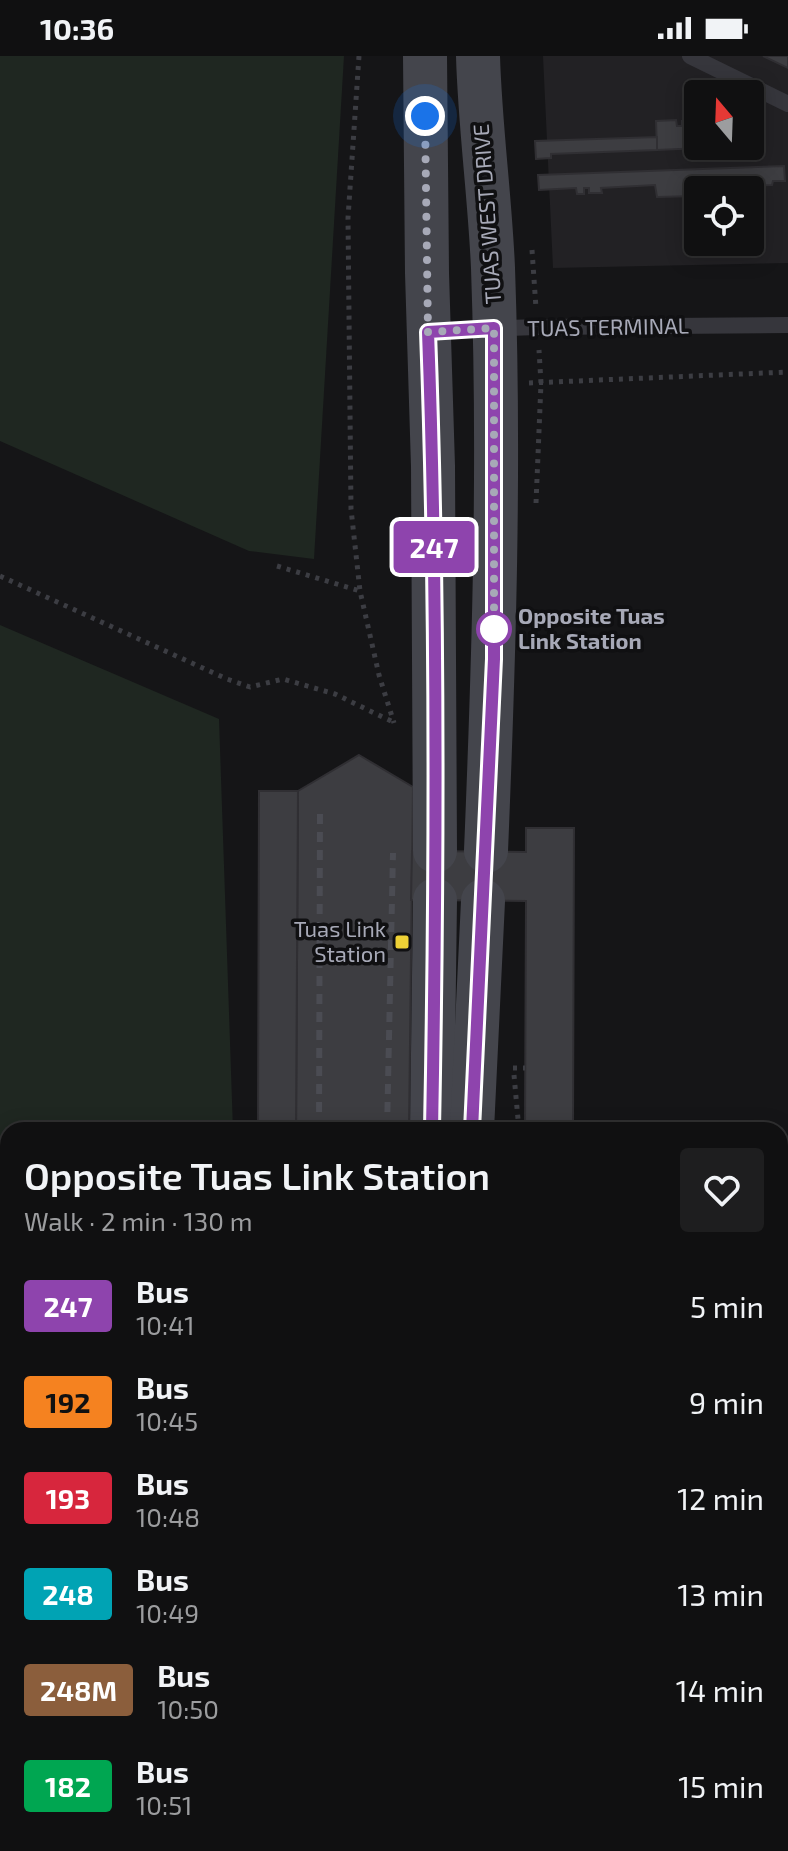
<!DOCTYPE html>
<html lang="en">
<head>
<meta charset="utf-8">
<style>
  :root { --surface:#101011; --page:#1e1e1f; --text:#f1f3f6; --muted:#9c9d9f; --line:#303031 }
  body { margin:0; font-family:"Exo 2",sans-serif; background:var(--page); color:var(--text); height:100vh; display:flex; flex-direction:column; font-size:30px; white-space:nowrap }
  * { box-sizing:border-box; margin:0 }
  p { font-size:26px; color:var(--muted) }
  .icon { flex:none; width:44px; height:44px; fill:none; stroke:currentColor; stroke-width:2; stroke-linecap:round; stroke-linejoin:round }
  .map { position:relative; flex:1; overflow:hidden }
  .panel { position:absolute; left:0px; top:1066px; width:788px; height:730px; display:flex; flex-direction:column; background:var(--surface); border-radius:24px 24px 0 0; box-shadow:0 4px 20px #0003,0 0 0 2px var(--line) }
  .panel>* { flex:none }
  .badge { padding:0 16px; border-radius:6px; font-size:28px; line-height:52px }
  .needle { width:52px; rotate:341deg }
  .controls { position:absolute; left:684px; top:24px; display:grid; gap:16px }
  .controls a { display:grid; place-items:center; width:80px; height:80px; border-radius:8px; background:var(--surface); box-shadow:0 4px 20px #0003,0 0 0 2px var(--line); font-size:40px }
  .you { position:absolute; width:40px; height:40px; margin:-20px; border:6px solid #fff; border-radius:50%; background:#1a73e8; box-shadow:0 0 0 12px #1a73e833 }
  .map>.badge { position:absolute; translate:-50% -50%; box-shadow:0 0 0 4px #fff }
  .round { display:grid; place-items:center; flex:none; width:84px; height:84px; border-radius:8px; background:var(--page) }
  .headline { display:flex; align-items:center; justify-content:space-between; height:136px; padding:0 24px }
  h1 { font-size:38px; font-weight:600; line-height:60px }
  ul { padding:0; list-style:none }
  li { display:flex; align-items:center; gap:24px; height:96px; padding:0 24px }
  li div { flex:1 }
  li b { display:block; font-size:30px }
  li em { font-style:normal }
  li .badge { min-width:88px; font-weight:700; text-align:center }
  .status { display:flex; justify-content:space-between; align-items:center; height:56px; padding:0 40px; background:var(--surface); direction:ltr }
  .status svg { height:22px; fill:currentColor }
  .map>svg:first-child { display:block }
  .built { fill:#222124; fill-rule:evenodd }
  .green { fill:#1f2721 }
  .building { fill:#3d3d41; stroke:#302f33; stroke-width:2 }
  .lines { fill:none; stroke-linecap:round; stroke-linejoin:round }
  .path { stroke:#3c3d43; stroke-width:5; stroke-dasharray:4 6; stroke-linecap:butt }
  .service { stroke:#36363c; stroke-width:16 }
  .minor { stroke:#36363c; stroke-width:32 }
  .secondary { stroke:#44454c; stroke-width:44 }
  .rail { stroke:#4b4c53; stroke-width:6; stroke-dasharray:10 8; stroke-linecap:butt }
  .line-casing { stroke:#fff; stroke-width:18 }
  .line { stroke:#8e44ad; stroke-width:12 }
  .walk { stroke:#a7a9b7; stroke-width:8; stroke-dasharray:0 14.4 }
  .stop-dot { fill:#fff; stroke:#8e44ad; stroke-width:4 }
  .poi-dot { fill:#eed136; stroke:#101012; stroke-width:3 }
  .labels { text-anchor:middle; stroke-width:7; stroke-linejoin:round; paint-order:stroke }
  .street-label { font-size:22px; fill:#a7a9b7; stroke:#101012 }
  .stop-label { font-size:22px; font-weight:bold; fill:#a7a9b7; stroke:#101012; text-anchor:start }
  .poi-label { font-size:22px; fill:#a7a9b7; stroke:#101012; text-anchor:end }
</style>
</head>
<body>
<div class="status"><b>10:36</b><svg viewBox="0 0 49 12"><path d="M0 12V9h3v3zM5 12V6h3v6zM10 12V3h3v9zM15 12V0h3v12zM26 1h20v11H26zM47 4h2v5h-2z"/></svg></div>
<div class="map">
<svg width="788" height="1795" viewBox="0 0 788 1795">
  <rect width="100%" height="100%" fill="#151517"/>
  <g class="built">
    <path d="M543 0H788V207L553 212ZM698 38H750V90H698ZM698 134H750V186H698Z"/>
    <polygon points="780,1503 788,1506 788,1795 495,1795 495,1788 780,1788"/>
  </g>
  <g class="green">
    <polygon points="0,0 344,0 314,503 249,495 0,385"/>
    <polygon points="0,569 219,663 233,1074 8,1074 8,1788 266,1788 266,1795 0,1795"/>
  </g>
  <g class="building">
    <polygon points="763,0 788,0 788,12"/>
    <polygon points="676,64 677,70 682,70 682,65 697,64 698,90 725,91 657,94 656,65"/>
    <polygon points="657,81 657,94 551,98 551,102 536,103 535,85"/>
    <polygon points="784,110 785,125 773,125 772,129 745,130 745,134 722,134 722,127 704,128 705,134 698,134 698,140 657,141 655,129 601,132 602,137 589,137 589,132 584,132 584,138 577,138 576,132 539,134 538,119"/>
    <polygon points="359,699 413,731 409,1074 296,1074 298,735"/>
    <polygon points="259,735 298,735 296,1074 258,1074"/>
    <polygon points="526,772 574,772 573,1074 525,1074 526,845 411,844 412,795 526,796"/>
    <polygon points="780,1556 788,1560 788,1795 627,1795 612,1788 780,1788"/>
  </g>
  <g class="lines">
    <g class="path">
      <polyline points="359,0 348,162 351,453 360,535 379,619 394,667"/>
      <polyline points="532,194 536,252"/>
      <polyline points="529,327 788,316"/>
      <polyline points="536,447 541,327 539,294"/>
      <polyline points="277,510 360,535"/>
      <polyline points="0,520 227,623 250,631 283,623 335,638 393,666"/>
      <polyline points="513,1012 525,1012"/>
      <polyline points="514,1019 519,1074"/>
      <polyline points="780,1347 788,1350"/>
      <polyline points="780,1494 788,1498"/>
    </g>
    <g class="service">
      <polyline points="690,0 788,48"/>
      <polyline points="430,275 538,271 788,269"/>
    </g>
    <polyline class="minor" points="780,1439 788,1442"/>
    <g class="secondary">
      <polyline points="425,0 427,217 433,410 435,795"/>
      <path d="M478 0C480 71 490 141 493 212 500 407 494 601 486 795"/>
      <polyline points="432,1074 435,844"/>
      <polyline points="472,1074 483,845"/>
      <polyline points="424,1788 424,1795"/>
      <polyline points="461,1795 462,1788"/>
    </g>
    <g class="rail">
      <polyline points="319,1074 320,755"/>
      <polyline points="387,1074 393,797"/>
      <polyline points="379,1788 379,1795"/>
      <polyline points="310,1795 311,1788"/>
    </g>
  </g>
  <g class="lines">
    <defs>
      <path id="line" d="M432 1074C437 808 438 541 428 276L494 272V603L472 1074"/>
    </defs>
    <use href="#line" class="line-casing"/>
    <use href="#line" class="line"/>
    <polyline class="walk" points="425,60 428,276 494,272 494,573"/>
  </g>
  <circle class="stop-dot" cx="494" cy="573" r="16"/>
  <rect class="poi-dot" x="394" y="878" width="16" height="16" rx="4"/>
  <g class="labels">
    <g class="street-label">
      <text transform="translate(487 158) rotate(-94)" y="8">TUAS WEST DRIVE</text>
      <text transform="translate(608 271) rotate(-1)" y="8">TUAS TERMINAL</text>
    </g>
    <g class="stop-label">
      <text x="518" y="568">Opposite Tuas<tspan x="518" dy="25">Link Station</tspan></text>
    </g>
    <g class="poi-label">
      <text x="386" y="881">Tuas Link<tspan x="386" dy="25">Station</tspan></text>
    </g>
  </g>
</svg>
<div class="controls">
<a><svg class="needle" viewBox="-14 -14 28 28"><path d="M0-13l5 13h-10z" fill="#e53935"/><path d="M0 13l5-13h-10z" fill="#9c9d9f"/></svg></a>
<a><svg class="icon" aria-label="locate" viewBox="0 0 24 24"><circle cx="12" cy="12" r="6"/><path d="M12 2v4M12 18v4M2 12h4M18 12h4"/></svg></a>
</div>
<div class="you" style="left:425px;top:60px"></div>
<b class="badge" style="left:434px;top:491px;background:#8e44ad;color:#fff">247</b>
<section class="panel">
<div class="headline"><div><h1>Opposite Tuas Link Station</h1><p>Walk · 2 min · 130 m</p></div><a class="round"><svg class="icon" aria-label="heart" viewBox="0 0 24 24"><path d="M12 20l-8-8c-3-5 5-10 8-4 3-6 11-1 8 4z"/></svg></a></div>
<ul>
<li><span class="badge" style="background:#8e44ad;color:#fff">247</span><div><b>Bus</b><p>10:41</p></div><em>5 min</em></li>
<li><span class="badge" style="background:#f58220;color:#111">192</span><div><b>Bus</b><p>10:45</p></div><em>9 min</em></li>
<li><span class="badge" style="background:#d7263d;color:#fff">193</span><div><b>Bus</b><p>10:48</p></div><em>12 min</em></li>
<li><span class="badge" style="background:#00a3b4;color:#fff">248</span><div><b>Bus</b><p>10:49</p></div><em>13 min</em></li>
<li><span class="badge" style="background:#8b5e3c;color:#fff">248M</span><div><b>Bus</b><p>10:50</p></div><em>14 min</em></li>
<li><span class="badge" style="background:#00a651;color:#fff">182</span><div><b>Bus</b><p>10:51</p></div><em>15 min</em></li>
</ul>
</section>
</div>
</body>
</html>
